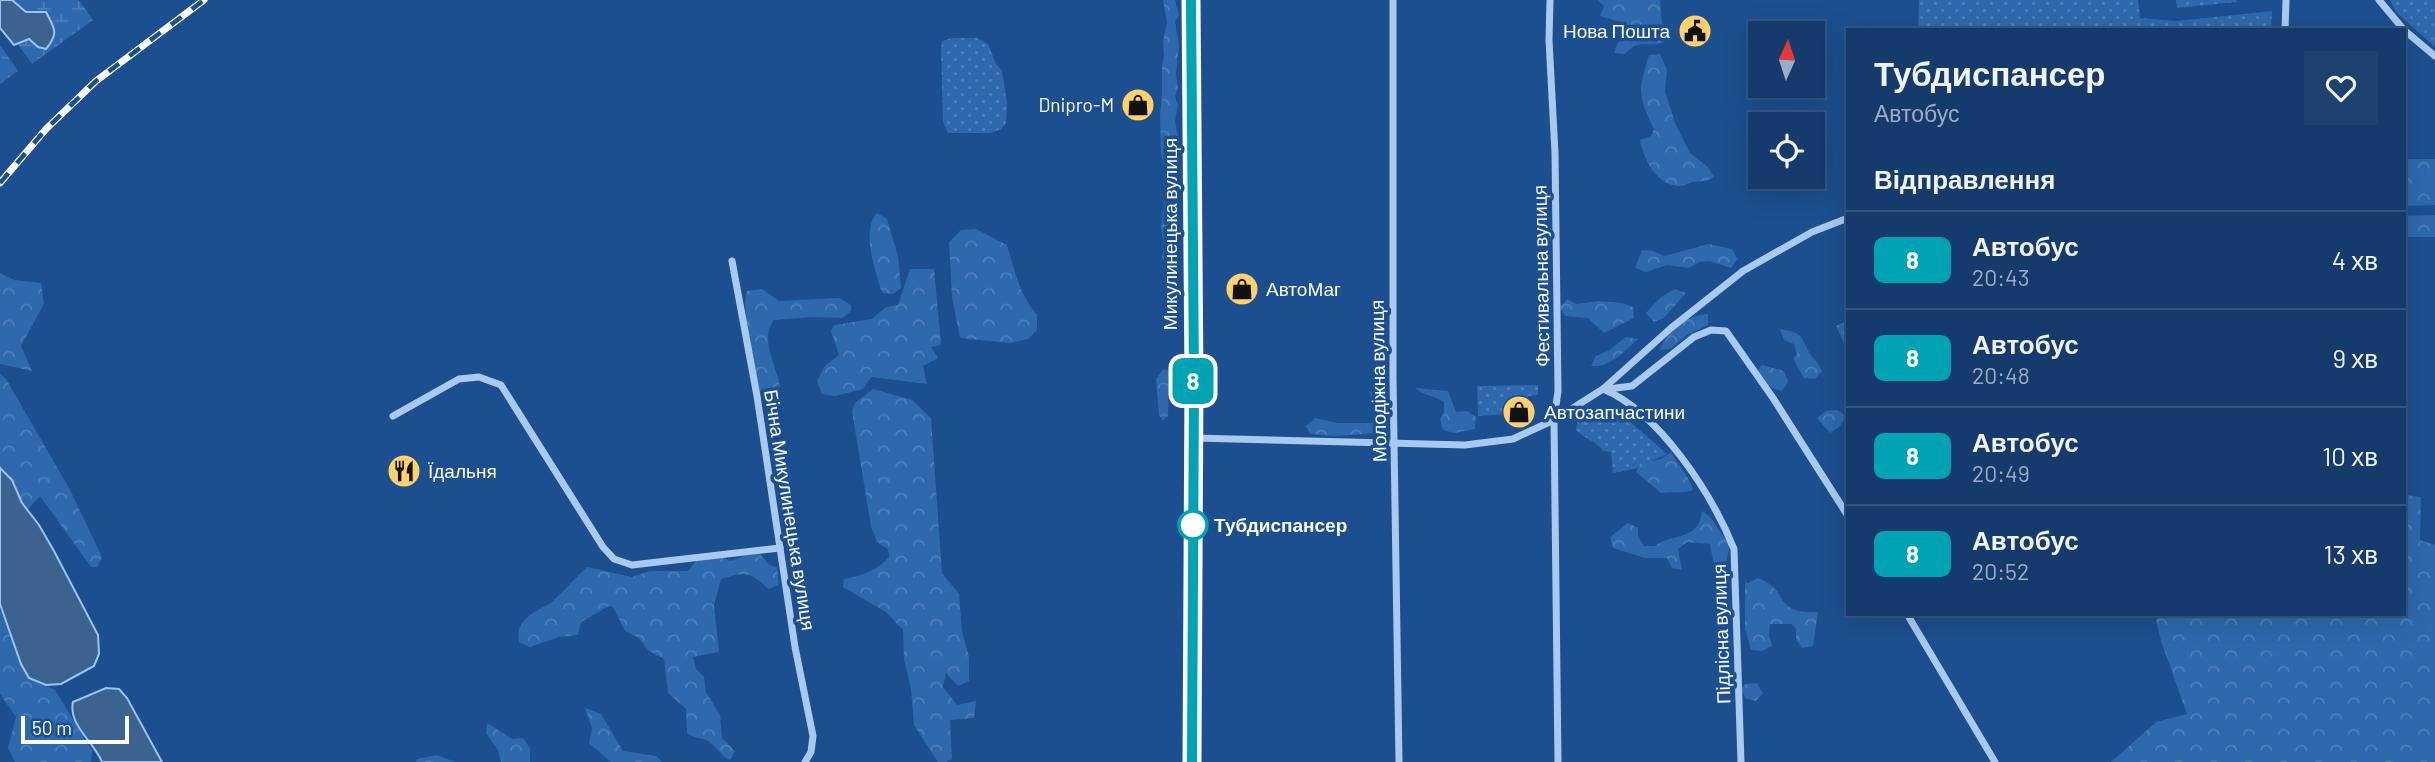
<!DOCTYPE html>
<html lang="uk">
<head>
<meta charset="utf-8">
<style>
  :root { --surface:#143b6b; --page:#1d4271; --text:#f1f3f6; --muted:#9dadc1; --line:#33557e }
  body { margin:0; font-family:Barlow,sans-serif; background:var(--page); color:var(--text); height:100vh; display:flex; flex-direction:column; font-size:26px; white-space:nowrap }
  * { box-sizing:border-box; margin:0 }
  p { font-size:23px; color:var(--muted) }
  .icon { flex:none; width:38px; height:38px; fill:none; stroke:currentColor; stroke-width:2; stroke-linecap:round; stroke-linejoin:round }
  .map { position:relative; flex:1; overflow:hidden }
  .side { position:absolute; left:1846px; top:28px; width:560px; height:588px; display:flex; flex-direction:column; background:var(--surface); border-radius:0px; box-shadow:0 7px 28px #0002,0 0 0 2px var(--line) }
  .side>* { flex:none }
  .badge { padding:0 14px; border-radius:10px; font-size:24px; line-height:46px }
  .needle { width:46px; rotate:3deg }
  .fabs { position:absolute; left:1748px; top:21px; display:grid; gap:14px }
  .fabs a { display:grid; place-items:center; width:77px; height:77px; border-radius:0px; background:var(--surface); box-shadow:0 7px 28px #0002,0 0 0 2px var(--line); font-size:35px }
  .scale { position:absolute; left:21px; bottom:18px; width:108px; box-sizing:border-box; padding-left:7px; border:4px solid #fff; border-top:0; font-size:19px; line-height:24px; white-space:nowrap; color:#fff; -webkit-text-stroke:5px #1b4f8f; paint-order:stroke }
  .map>.badge { position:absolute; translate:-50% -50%; box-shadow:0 0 0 4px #fff }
  h2 { padding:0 28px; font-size:26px; line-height:63px }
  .round { display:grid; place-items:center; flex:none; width:74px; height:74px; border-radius:0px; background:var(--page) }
  .overview { display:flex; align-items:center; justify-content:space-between; height:119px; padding:0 28px }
  h1 { font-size:33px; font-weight:700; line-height:52px }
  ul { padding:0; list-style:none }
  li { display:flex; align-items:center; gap:21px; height:98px; padding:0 28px; border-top:2px solid var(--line) }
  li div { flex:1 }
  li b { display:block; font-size:26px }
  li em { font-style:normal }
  li .badge { min-width:77px; font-weight:700; text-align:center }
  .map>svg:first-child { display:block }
  .green { fill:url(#green-dots) }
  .forest { fill:url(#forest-crowns) }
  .wetland { fill:url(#wetland-marsh) }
  .water { fill:#3c6290; stroke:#9cc4f0; stroke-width:2 }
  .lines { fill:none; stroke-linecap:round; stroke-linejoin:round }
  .minor { stroke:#a9c9ee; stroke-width:7 }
  .trunk { stroke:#f8faff; stroke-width:19 }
  .rail-casing { stroke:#fff; stroke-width:7 }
  .rail { stroke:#1b4f8f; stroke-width:4.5; stroke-dasharray:13; stroke-linecap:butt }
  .line-casing { stroke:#fff; stroke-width:16 }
  .line { stroke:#00a3b4; stroke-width:10 }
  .stop-dot { fill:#fff; stroke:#00a3b4; stroke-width:3.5 }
  .labels { text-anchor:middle; stroke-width:7; stroke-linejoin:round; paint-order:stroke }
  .poi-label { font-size:19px; fill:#fff; stroke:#1b4f8f; text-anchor:start }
  .street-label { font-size:19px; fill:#fff; stroke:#1b4f8f }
  .stop-label { font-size:19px; font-weight:bold; fill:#fff; stroke:#1b4f8f; text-anchor:start }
</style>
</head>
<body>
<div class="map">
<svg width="2435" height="762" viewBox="0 0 2435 762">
  <defs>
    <pattern id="green-dots" width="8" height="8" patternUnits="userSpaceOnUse" patternTransform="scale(1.75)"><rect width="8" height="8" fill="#2e69ad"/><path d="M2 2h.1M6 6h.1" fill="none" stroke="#4d80b9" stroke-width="1.8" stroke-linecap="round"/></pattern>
    <pattern id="forest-crowns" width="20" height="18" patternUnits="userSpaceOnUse" patternTransform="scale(1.75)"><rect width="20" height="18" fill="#2e69ad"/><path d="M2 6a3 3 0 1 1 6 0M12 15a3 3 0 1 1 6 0" fill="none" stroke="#4d80b9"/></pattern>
    <pattern id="wetland-marsh" width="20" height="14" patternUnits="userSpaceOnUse" patternTransform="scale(1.75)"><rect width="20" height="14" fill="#2e69ad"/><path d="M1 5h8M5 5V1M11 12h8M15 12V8" fill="none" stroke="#4d80b9"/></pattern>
  </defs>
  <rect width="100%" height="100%" fill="#1b4f8f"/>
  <g class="green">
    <polygon points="1919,0 2138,0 2140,18 2177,21 2272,11 2271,30 1918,30"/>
    <polygon points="2176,0 2236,0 2237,2 2177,8"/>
    <polygon points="2390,0 2435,0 2435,47 2396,12"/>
    <polygon points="952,38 977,38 988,44 996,64 1002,71 1007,103 1006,123 1001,129 991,133 948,133 943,122 941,51 942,41"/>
    <polygon points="1848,320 1848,352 1836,326"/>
    <polygon points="1538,385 1538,395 1528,396 1528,403 1507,408 1507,414 1478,416 1477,386"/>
    <path d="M1611 405 1667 454 1634 469 1613 473 1611 452 1603 451C1596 441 1585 439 1576 430L1578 419Z"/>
  </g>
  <g class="forest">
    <polygon points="1163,0 1175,0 1179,15 1175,22 1179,45 1176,74 1178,88 1175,97 1178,105 1175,121 1178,136 1175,144 1177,177 1172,191 1178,208 1179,221 1172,269 1166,268 1162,257 1164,247 1161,228 1165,192 1163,178 1165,169 1161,155 1160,116 1162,95 1162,65 1164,58 1163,40 1167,23"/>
    <path d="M1598 0H1660L1664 42C1647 49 1639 37 1625 54L1614 53 1618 42 1639 33 1620 22 1600 16 1604 6Z"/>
    <path d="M1660 54 1667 70 1665 91 1675 123 1690 153 1708 167 1714 177C1706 182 1702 181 1693 182 1689 183 1686 185 1682 186 1658 188 1643 159 1640 140L1651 136 1654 129C1638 96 1638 91 1649 55Z"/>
    <polygon points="2404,159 2435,159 2435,205 2405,206"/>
    <path d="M877 213 887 219 898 256 901 288 893 294 883 293 880 288C875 267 861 231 877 213Z"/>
    <polygon points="2435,215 2435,237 2405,237 2405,216"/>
    <path d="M976 229 1007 245C1015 271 1019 294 1037 315V330L1028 339 1010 343 960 338 952 297 949 242 961 230Z"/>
    <polygon points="1709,244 1732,249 1737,259 1731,268 1710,261 1699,262 1689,268 1667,265 1646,272 1635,268 1642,250 1653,251 1664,256"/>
    <polygon points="910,269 934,269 941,345 931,347 938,358 923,366 927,384 871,377 863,389 835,396 822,394 817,381 825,366 839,355 831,331 834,325 872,319 886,307 898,305"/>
    <polygon points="0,273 14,280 41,283 44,304 21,346 32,371 0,364"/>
    <path d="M762 289 779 301 840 298 851 305V311L842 318 813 317 774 320C755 346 788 377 779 404 771 401 762 396 758 387 752 375 741 302 747 291Z"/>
    <polygon points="1675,289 1686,293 1664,318 1654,322 1646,313 1661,297"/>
    <polygon points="1567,299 1576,304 1599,301 1622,303 1633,307 1634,318 1604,333 1588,318 1565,316 1560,307"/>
    <path d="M1708 314V325L1687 335 1670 349 1659 350C1670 330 1684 316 1708 314Z"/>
    <path d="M1780 329C1803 334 1799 333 1809 352 1813 359 1819 363 1822 371L1815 379 1804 378 1793 359 1797 354 1794 344 1784 340Z"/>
    <path d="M1626 337 1638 339C1623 352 1612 367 1591 366L1596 356 1608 351Z"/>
    <path d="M1762 365 1784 371 1788 382 1782 391C1768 388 1764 382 1758 370Z"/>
    <polygon points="1163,369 1169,371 1168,416 1163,420 1159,415 1156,379"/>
    <polygon points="0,374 6,379 69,488 102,557 97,567 91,567 40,496 28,509 0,490"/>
    <path d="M1415 388 1448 391 1456 412 1467 411 1476 417 1475 429 1454 433 1443 430 1440 419 1444 413V402C1434 395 1424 396 1415 388Z"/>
    <path d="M873 389 912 400 931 418 942 573 959 594 962 631 969 657V681L958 686 946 673 943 687 957 705 976 701 974 718 950 720 952 759 946 762H938L914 725 911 689 904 659 903 630 886 612 843 587 844 579C860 576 877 571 889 557L888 549 877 542 871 526 852 411 855 403Z"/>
    <polygon points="1369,391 1380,393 1385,402 1386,425 1378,433 1333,436 1310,434 1306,426 1315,418 1337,423 1371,423 1376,413"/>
    <polygon points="1837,410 1846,416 1840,426 1830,433 1817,418 1826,411"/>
    <path d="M1671 452C1678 465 1690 477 1693 490 1682 494 1673 491 1661 493L1636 472 1639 464 1661 459Z"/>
    <polygon points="2405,495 2421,497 2420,540 2435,545 2435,762 2111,762 2156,722 2187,714 2161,641 2156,620 2160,614 2404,614"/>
    <path d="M1702 511 1711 518 1730 546 1725 567 1714 566 1710 544 1687 542 1678 549 1682 570 1672 568 1667 558H1645L1613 548 1610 537 1628 523 1638 528V536L1644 546H1655C1673 532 1699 542 1702 511Z"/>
    <path d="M758 551 769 565 777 567 779 585 768 589C751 571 744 572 721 579L714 605 719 652 693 657 696 669 704 677 706 692 720 715 722 738 735 751 730 760C720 756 717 746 708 741 701 737 694 739 687 733L686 709 668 693 664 659 649 651 639 638 625 631 613 607 609 606 581 622 578 635 559 637 530 647 519 642C514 615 541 612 555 599 566 589 576 577 587 567L632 577 650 571H688L698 559 718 556 731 561Z"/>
    <path d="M1758 578C1792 591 1771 614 1818 612L1813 646 1802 648 1796 639V629L1792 624H1770L1769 635 1772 646 1762 651 1751 650 1745 628V582L1748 583Z"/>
    <polygon points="0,609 29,678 55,690 92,751 91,762 15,762 8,748 16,717 0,694"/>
    <polygon points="1757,683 1763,693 1756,701 1745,698 1741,688 1746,684"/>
    <polygon points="585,708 601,714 623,751 656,756 662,762 611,762 589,743 592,728"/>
    <polygon points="487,723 512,739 523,738 530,748 530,762 501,762 498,750 486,733"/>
    <polygon points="437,755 455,762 416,762 417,759"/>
  </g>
  <g class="wetland">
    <polygon points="0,0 79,0 93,20 32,64 0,20"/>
    <polygon points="0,45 18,71 0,84"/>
  </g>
  <g class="water">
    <path d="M0 0H12L26 12H46C55 29 59 33 46 49L38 47 29 39 14 45 0 28Z"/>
    <polygon points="0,468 12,480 22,503 39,525 54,551 98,635 99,654 94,666 61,684 46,685 29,678 21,664 0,604"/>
    <path d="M106 688 119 689 127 698 162 762H102C94 742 68 725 73 702Z"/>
  </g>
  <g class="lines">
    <g class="minor">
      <polyline points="1393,0 1393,377 1399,762"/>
      <polyline points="1550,0 1549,40 1555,153 1558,391 1554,420 1558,762"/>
      <polyline points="2379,0 2404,30"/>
      <polyline points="2285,30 2286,0"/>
      <polyline points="2404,30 2435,56"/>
      <polyline points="732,261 757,396 795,647 813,736 811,752 805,762"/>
      <path d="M1603 389C1659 412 1712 494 1734 549L1741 762"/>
      <polyline points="1608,389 1632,386 1694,337 1711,330 1726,331 1773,398 1848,516"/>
      <polyline points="393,416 459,379 479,377 501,385 603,547 614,559 632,565 780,548"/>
      <polyline points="1194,438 1465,445 1513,439 1554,420 1603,389 1671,328 1743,271 1812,232 1848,218"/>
      <polyline points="1907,614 1995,762"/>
    </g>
    <polyline class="trunk" points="1191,0 1194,381 1192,762"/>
    <defs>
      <polyline id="rail" points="0,183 46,129 96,81 204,0"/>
    </defs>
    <use href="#rail" class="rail-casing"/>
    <use href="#rail" class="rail"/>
  </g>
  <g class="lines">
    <defs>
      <polyline id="line" points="1191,0 1194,381 1192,762"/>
    </defs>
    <use href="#line" class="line-casing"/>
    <use href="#line" class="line"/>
  </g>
  <defs>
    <symbol id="civic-disc" viewBox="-11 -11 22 22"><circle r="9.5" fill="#ffd166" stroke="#1b4f8f"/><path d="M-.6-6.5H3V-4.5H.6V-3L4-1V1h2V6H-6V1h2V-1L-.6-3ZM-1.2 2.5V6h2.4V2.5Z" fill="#111"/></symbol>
    <symbol id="shop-disc" viewBox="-11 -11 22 22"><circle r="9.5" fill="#ffd166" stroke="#1b4f8f"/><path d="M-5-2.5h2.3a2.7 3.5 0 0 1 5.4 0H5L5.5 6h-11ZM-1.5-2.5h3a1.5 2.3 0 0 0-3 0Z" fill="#111"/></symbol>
    <symbol id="restaurant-disc" viewBox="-11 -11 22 22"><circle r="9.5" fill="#ffd166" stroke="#1b4f8f"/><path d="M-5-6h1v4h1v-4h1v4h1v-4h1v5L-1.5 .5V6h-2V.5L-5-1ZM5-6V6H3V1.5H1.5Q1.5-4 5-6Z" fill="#111"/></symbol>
  </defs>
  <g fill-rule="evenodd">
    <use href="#civic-disc" x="1676" y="12" width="38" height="38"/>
    <use href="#shop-disc" x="1119" y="86" width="38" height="38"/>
    <use href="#shop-disc" x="1223" y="270" width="38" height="38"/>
    <use href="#shop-disc" x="1500" y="393" width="38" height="38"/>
    <use href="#restaurant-disc" x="385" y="452" width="38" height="38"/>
  </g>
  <circle class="stop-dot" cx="1193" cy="525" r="14"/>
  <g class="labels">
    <g class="poi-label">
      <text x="1670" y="38" text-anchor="end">Нова Пошта</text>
      <text x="1114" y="112" text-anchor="end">Dnipro-M</text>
      <text x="1266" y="296">АвтоМаг</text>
      <text x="1544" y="419">Автозапчастини</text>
      <text x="428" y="478">Їдальня</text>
    </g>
    <g class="street-label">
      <text transform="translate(1170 234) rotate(-90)" y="7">Микулинецька вулиця</text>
      <text transform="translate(1541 276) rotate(-91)" y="7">Фестивальна вулиця</text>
      <text transform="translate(1378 381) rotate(-91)" y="7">Молодіжна вулиця</text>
      <text transform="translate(790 510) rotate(81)" y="7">Бічна Микулинецька вулиця</text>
      <text transform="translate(1721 634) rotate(-92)" y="7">Підлісна вулиця</text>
    </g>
    <g class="stop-label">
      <text x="1214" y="532">Тубдиспансер</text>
    </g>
  </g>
</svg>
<div class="fabs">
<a><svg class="needle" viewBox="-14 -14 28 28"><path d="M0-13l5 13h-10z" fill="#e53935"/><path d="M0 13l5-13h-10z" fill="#9dadc1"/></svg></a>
<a><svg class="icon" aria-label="locate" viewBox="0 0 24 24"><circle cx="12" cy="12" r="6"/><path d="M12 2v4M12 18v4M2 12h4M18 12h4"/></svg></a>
</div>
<div class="scale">50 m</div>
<b class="badge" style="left:1193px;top:381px;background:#00a3b4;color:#fff">8</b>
<section class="side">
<div class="overview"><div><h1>Тубдиспансер</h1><p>Автобус</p></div><a class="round"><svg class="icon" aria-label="heart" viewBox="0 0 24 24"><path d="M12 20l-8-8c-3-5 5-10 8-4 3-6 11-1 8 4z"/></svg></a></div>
<h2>Відправлення</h2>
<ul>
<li><span class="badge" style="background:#00a3b4;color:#fff">8</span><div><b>Автобус</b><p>20:43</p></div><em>4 хв</em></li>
<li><span class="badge" style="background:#00a3b4;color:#fff">8</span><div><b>Автобус</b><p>20:48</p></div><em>9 хв</em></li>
<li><span class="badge" style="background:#00a3b4;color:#fff">8</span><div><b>Автобус</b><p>20:49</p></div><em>10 хв</em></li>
<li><span class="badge" style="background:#00a3b4;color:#fff">8</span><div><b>Автобус</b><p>20:52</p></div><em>13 хв</em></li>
</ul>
</section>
</div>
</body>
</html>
